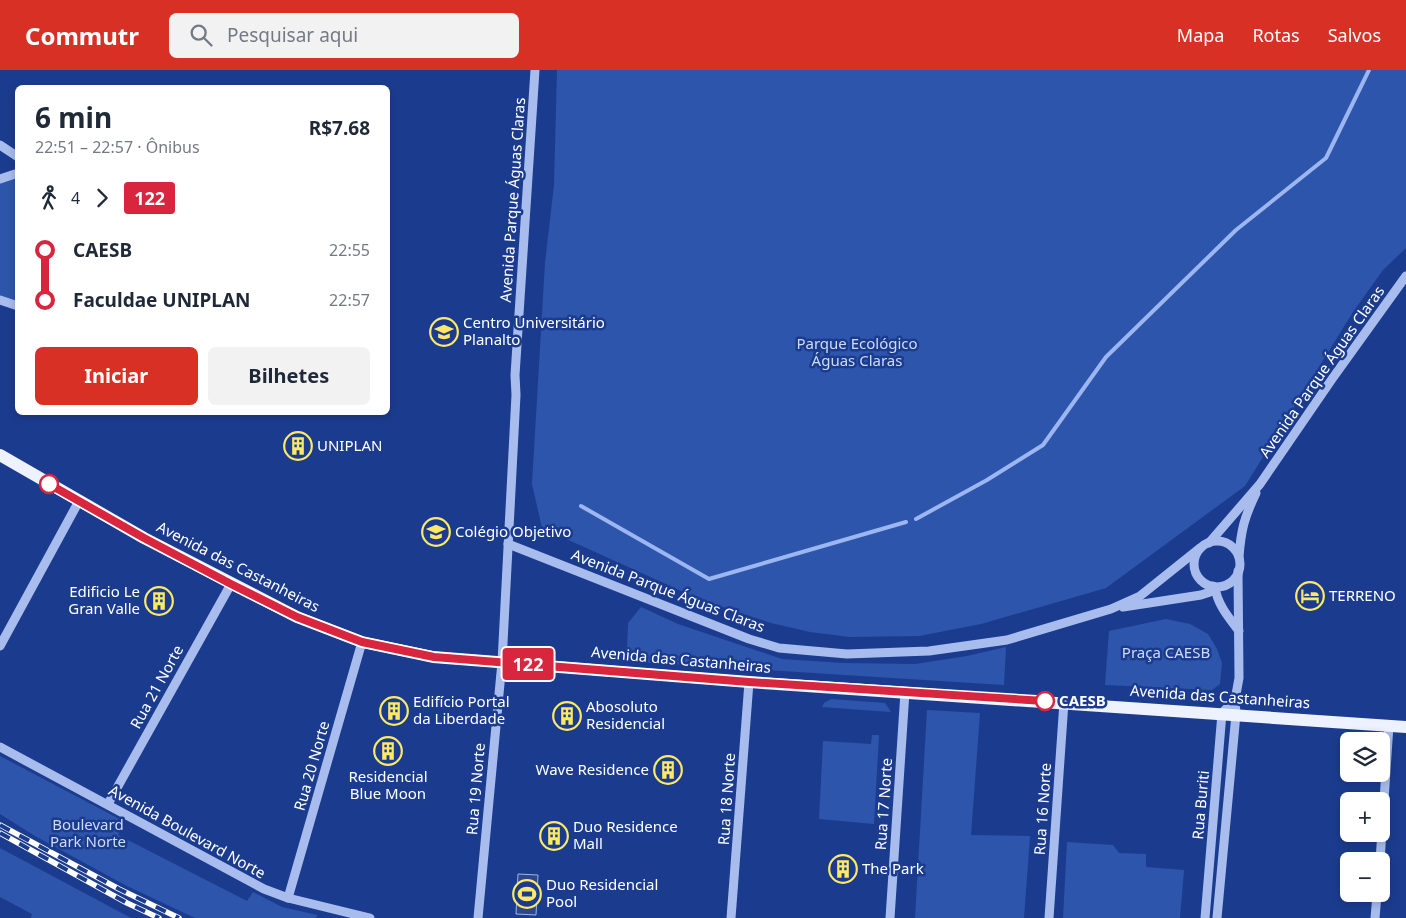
<!DOCTYPE html>
<html lang="pt">
<head>
<meta charset="utf-8">
<style>
  :root { --surface:#fff; --page:#f2f2f3; --text:#1f2937; --muted:#747a83; --accent:#d93025 }
  body { margin:0; font-family:"Noto Sans",sans-serif; background:var(--page); color:var(--text); height:100vh; display:flex; flex-direction:column; font-size:19px; white-space:nowrap }
  * { box-sizing:border-box; margin:0 }
  p { font-size:16px; color:var(--muted) }
  .icon { flex:none; width:28px; height:28px; fill:none; stroke:currentColor; stroke-width:2; stroke-linecap:round; stroke-linejoin:round }
  .map { position:relative; flex:1; overflow:hidden }
  .sheet { position:absolute; left:15px; top:15px; width:375px; height:330px; display:flex; flex-direction:column; background:var(--surface); border-radius:8px; box-shadow:0 2px 8px #0003 }
  .sheet>* { flex:none }
  .badge { padding:0 10px; border-radius:4px; font-size:18px; line-height:32px }
  .controls { position:absolute; left:1340px; top:662px; display:grid; gap:10px }
  .controls a { display:grid; place-items:center; width:50px; height:50px; border-radius:8px; background:var(--surface); box-shadow:0 2px 8px #0003; font-size:25px }
  .map>.badge { position:absolute; translate:-50% -50%; box-shadow:0 0 0 2px #fff }
  .legs { display:flex; align-items:center; gap:8px; height:55px; padding:0 20px; font-size:16px }
  .legs p { margin-inline-start:auto }
  .overview { display:flex; align-items:center; justify-content:space-between; height:85px; padding:0 20px }
  h1 { font-size:28px; font-weight:700; line-height:38px }
  .action { display:flex; gap:10px; margin-top:auto; padding:10px 20px }
  .action a { flex:1; height:58px; border-radius:8px; background:var(--accent); color:#fff; font-size:20px; font-weight:700; line-height:58px; text-align:center }
  .action a+a { background:var(--page); color:var(--text) }
  ul { padding:0 20px; list-style:none }
  li { display:flex; align-items:center; gap:18px; height:50px; font-size:19px }
  li i { display:grid; place-items:center; width:8px; height:100%; margin:0 6px; background:currentColor }
  li i::after { content:''; width:12px; height:12px; margin:-6px; border:4px solid; border-radius:50%; background:var(--surface) }
  li p { margin-inline-start:auto }
  li:first-child i { background:linear-gradient(#0000 50%,currentColor 0) }
  li:last-child i { background:linear-gradient(currentColor 50%,#0000 0) }
  header { display:flex; align-items:center; gap:30px; box-sizing:border-box; height:70px; padding:0 25px; background:var(--accent); color:#fff }
  header strong { font-size:24px }
  nav { display:flex; gap:28px; margin-inline-start:auto; font-size:18px }
  .search { width:350px; height:45px; background:var(--page); display:flex; align-items:center; gap:12px; box-sizing:border-box; padding:0 18px; border-radius:8px; color:var(--muted); font-size:19px }
  .map>svg:first-child { display:block }
  .green { fill:#2e55ac }
  .water { fill:#2f4785; stroke:#9bb6f0 }
  .lines { fill:none; stroke-linecap:round; stroke-linejoin:round }
  .stream { stroke:#9bb6f0; stroke-width:4 }
  .minor { stroke:#a8bdee; stroke-width:9 }
  .major { stroke:#eef2ff; stroke-width:12 }
  .rail-casing { stroke:#fff; stroke-width:5.5 }
  .rail { stroke:#1b3c8e; stroke-width:4; stroke-dasharray:11; stroke-linecap:butt }
  .line-1-casing { stroke:#fff; stroke-width:11 }
  .line-1 { stroke:#d7263d; stroke-width:8 }
  .stop-1-dot { fill:#fff; stroke:#d7263d; stroke-width:2.5 }
  .labels { text-anchor:middle; stroke-width:5; stroke-linejoin:round; paint-order:stroke }
  .street-label { font-size:15px; fill:#fff; stroke:#1b3c8e }
  .poi-label { font-size:15px; fill:#fff; stroke:#1b3c8e; text-anchor:start }
  .park-label { font-size:15px; fill:#cedbfa; stroke:#1b3c8e }
  .stop-label { font-size:15px; font-weight:bold; fill:#fff; stroke:#1b3c8e; text-anchor:start }
</style>
</head>
<body>
<header>
<strong>Commutr</strong>
<div class="search"><svg class="icon" aria-label="search" viewBox="0 0 24 24"><circle cx="10" cy="10" r="6"/><path d="M15 15l6 6"/></svg>Pesquisar aqui</div>
<nav><a>Mapa</a><a>Rotas</a><a>Salvos</a></nav>
</header>
<div class="map">
<svg width="1406" height="848" viewBox="0 0 1406 848">
  <rect width="100%" height="100%" fill="#1b3c8e"/>
  <g class="green">
    <polygon points="557,0 1406,0 1406,178 1383,200 1353,242 1245,416 1106,518 981,554 919,566 850,567 810,562 771,553 699,529 542,458 532,414 545,193 554,115"/>
    <polygon points="17,107 17,232 0,227 0,113"/>
    <polygon points="641,537 678,554 782,589 843,593 915,594 967,586 1006,577 1004,615 639,592 627,579 628,553"/>
    <polygon points="1166,549 1190,554 1208,564 1217,579 1222,593 1220,614 1212,620 1105,615 1109,561"/>
    <polygon points="831,629 885,633 891,642 822,637 824,633"/>
    <polygon points="927,640 980,643 971,765 1030,766 1024,848 915,848"/>
    <polygon points="872,665 879,665 874,754 819,749 823,671 871,674"/>
    <polygon points="0,686 125,752 118,765 247,831 253,822 282,837 317,845 316,848 195,848 125,815 35,766 0,744"/>
    <polygon points="1067,772 1113,775 1119,783 1146,784 1146,797 1184,800 1180,848 1063,848"/>
    <polygon points="0,778 131,848 31,848 32,844 0,827"/>
  </g>
  <polygon class="water" points="518,804 538,805 536,845 516,844"/>
  <g class="lines">
    <g class="stream">
      <polyline points="581,436 709,509 906,452"/>
      <polyline points="916,449 987,410 1043,375 1106,287 1236,160 1326,88 1369,0"/>
    </g>
    <g class="minor">
      <polyline points="0,75 18,87"/>
      <polyline points="0,109 18,103"/>
      <polyline points="0,230 18,236"/>
      <circle cx="1217" cy="494" r="23"/>
      <polyline points="1209,473 1260,414 1332,309 1406,206"/>
      <polyline points="508,474 749,569 779,578 847,584 929,581 1007,570 1111,539 1140,526 1200,478"/>
      <path d="M1239 487C1241 460 1244 448 1256 423"/>
      <path d="M1215 517C1217 534 1229 548 1239 561"/>
      <polyline points="1123,537 1201,525 1210,522 1213,516"/>
      <polyline points="0,576 79,431"/>
      <polyline points="0,677 264,819 288,828 370,848"/>
      <polyline points="108,734 231,514"/>
      <polyline points="1380,791 1389,655"/>
      <polyline points="288,828 362,572"/>
      <polyline points="478,848 502,592 516,325 515,305 535,0"/>
      <polyline points="731,848 749,612"/>
      <polyline points="890,848 905,622"/>
      <polyline points="1049,848 1064,632"/>
      <polyline points="1205,848 1222,643 1235,630"/>
      <polyline points="1217,848 1236,644 1235,630 1239,608 1238,501"/>
      <polyline points="1375,848 1377,824"/>
    </g>
    <polyline class="major" points="0,385 144,468 297,547 362,572 433,587 749,612 1406,657"/>
    <defs>
      <g id="rail">
        <polyline points="0,755 119,819 179,848"/>
        <polyline points="0,763 127,833 159,848"/>
      </g>
    </defs>
    <use href="#rail" class="rail-casing"/>
    <use href="#rail" class="rail"/>
  </g>
  <g class="lines">
    <defs>
      <polyline id="line-1" points="49,414 144,468 231,514 297,547 362,572 434,587 749,612 1045,631"/>
    </defs>
    <use href="#line-1" class="line-1-casing"/>
    <use href="#line-1" class="line-1"/>
  </g>
  <defs>
    <symbol id="university-ring" viewBox="-11 -11 22 22"><circle r="9.5" fill="#1b3c8e" stroke="#ffe964" stroke-width="1.5"/><path d="M0-5L7-2L0 1L-7-2ZM-4 1L0 2.5L4 1V4Q0 6-4 4Z" fill="#ffe964"/></symbol>
    <symbol id="building-ring" viewBox="-11 -11 22 22"><circle r="9.5" fill="#1b3c8e" stroke="#ffe964" stroke-width="1.5"/><path d="M-4-6H4V6H1V3H-1V6H-4ZM-2.5-4.3h1.7v1.8h-1.7ZM.8-4.3h1.7v1.8H.8ZM-2.5-1h1.7V.8h-1.7ZM.8-1h1.7V.8H.8Z" fill="#ffe964"/></symbol>
    <symbol id="school-ring" viewBox="-11 -11 22 22"><circle r="9.5" fill="#1b3c8e" stroke="#ffe964" stroke-width="1.5"/><path d="M0-5L7-2L0 1L-7-2ZM-4 1L0 2.5L4 1V4Q0 6-4 4Z" fill="#ffe964"/></symbol>
    <symbol id="hotel-ring" viewBox="-11 -11 22 22"><circle r="9.5" fill="#1b3c8e" stroke="#ffe964" stroke-width="1.5"/><path d="M-6-4.5h1.5V1H6V5H4.5V3h-9V5H-6ZM-4 0a1.8 1.8 0 1 1 3.6 0ZM.5 0V-2.5h3Q6-2.5 6 0Z" fill="#ffe964"/></symbol>
    <symbol id="stadium-ring" viewBox="-11 -11 22 22"><circle r="9.5" fill="#1b3c8e" stroke="#ffe964" stroke-width="1.5"/><path d="M0-5a6.5 5 0 1 0 0 10a6.5 5 0 1 0 0-10ZM-3.5-1.8h7v3.6h-7Z" fill="#ffe964"/></symbol>
  </defs>
  <g fill-rule="evenodd">
    <use href="#university-ring" x="428" y="246" width="32" height="32"/>
    <use href="#building-ring" x="282" y="360" width="32" height="32"/>
    <use href="#school-ring" x="420" y="446" width="32" height="32"/>
    <use href="#hotel-ring" x="1294" y="510" width="32" height="32"/>
    <use href="#building-ring" x="143" y="515" width="32" height="32"/>
    <use href="#building-ring" x="378" y="625" width="32" height="32"/>
    <use href="#building-ring" x="551" y="630" width="32" height="32"/>
    <use href="#building-ring" x="372" y="665" width="32" height="32"/>
    <use href="#building-ring" x="652" y="684" width="32" height="32"/>
    <use href="#building-ring" x="538" y="750" width="32" height="32"/>
    <use href="#building-ring" x="827" y="783" width="32" height="32"/>
    <use href="#stadium-ring" x="511" y="808" width="32" height="32"/>
  </g>
  <g class="stop-1-dot">
    <circle cx="49" cy="414" r="9"/>
    <circle cx="1045" cy="631" r="9"/>
  </g>
  <g class="labels">
    <g class="street-label">
      <text transform="translate(513 130) rotate(-86)" y="5">Avenida Parque Águas Claras</text>
      <text transform="translate(1322 302) rotate(-55)" y="5">Avenida Parque Águas Claras</text>
      <text transform="translate(238 497) rotate(27)" y="5">Avenida das Castanheiras</text>
      <text transform="translate(668 521) rotate(21)" y="5">Avenida Parque Águas Claras</text>
      <text transform="translate(681 590) rotate(5)" y="5">Avenida das Castanheiras</text>
      <text transform="translate(157 617) rotate(-61)" y="5">Rua 21 Norte</text>
      <text transform="translate(1220 627) rotate(4)" y="5">Avenida das Castanheiras</text>
      <text transform="translate(312 696) rotate(-74)" y="5">Rua 20 Norte</text>
      <text transform="translate(476 719) rotate(-85)" y="5">Rua 19 Norte</text>
      <text transform="translate(727 729) rotate(-86)" y="5">Rua 18 Norte</text>
      <text transform="translate(884 734) rotate(-86)" y="5">Rua 17 Norte</text>
      <text transform="translate(1201 735) rotate(-85)" y="5">Rua Buriti</text>
      <text transform="translate(1043 739) rotate(-86)" y="5">Rua 16 Norte</text>
      <text transform="translate(187 762) rotate(29)" y="5">Avenida Boulevard Norte</text>
    </g>
    <g class="poi-label">
      <text x="463" y="258">Centro Universitário<tspan x="463" dy="17">Planalto</tspan></text>
      <text x="317" y="381">UNIPLAN</text>
      <text x="455" y="467">Colégio Objetivo</text>
      <text x="140" y="527" text-anchor="end">Edificio Le<tspan x="140" dy="17">Gran Valle</tspan></text>
      <text x="1329" y="531">TERRENO</text>
      <text x="413" y="637">Edifício Portal<tspan x="413" dy="17">da Liberdade</tspan></text>
      <text x="586" y="642">Abosoluto<tspan x="586" dy="17">Residencial</tspan></text>
      <text x="649" y="705" text-anchor="end">Wave Residence</text>
      <text x="388" y="712" text-anchor="middle">Residencial<tspan x="388" dy="17">Blue Moon</tspan></text>
      <text x="573" y="762">Duo Residence<tspan x="573" dy="17">Mall</tspan></text>
      <text x="862" y="804">The Park</text>
      <text x="546" y="820">Duo Residencial<tspan x="546" dy="17">Pool</tspan></text>
    </g>
    <g class="park-label">
      <text x="857" y="279">Parque Ecológico<tspan x="857" dy="17">Águas Claras</tspan></text>
      <text x="1166" y="588">Praça CAESB</text>
      <text x="88" y="760">Boulevard<tspan x="88" dy="17">Park Norte</tspan></text>
    </g>
    <g class="stop-label">
      <text x="1059" y="636">CAESB</text>
    </g>
  </g>
</svg>
<div class="controls">
<a><svg class="icon" aria-label="layers" viewBox="0 0 24 24"><path d="M12 4l9 5-9 5-9-5zM3 14l9 5 9-5"/></svg></a>
<a>+</a>
<a>−</a>
</div>
<b class="badge" style="left:528px;top:594px;background:#d7263d;color:#fff">122</b>
<section class="sheet">
<div class="overview"><div><h1>6 min</h1><p>22:51 – 22:57 · Ônibus</p></div><b>R$7.68</b></div>
<div class="legs"><svg class="icon" aria-label="walk" viewBox="0 0 24 24"><circle cx="13" cy="4" r="2"/><path d="M13 8l-2 6 4 7M11 14l-3 7M7 12l3-4h3l4 4"/></svg>4<svg class="icon" aria-label="forward" viewBox="0 0 24 24"><path d="M9 5l7 7-7 7"/></svg><b class="badge" style="background:#d7263d;color:#fff">122</b></div>
<ul>
<li><i style="color:#d7263d"></i><b>CAESB</b><p>22:55</p></li>
<li><i style="color:#d7263d"></i><b>Faculdae UNIPLAN</b><p>22:57</p></li>
</ul>
<div class="action"><a>Iniciar</a><a>Bilhetes</a></div>
</section>
</div>
</body>
</html>
